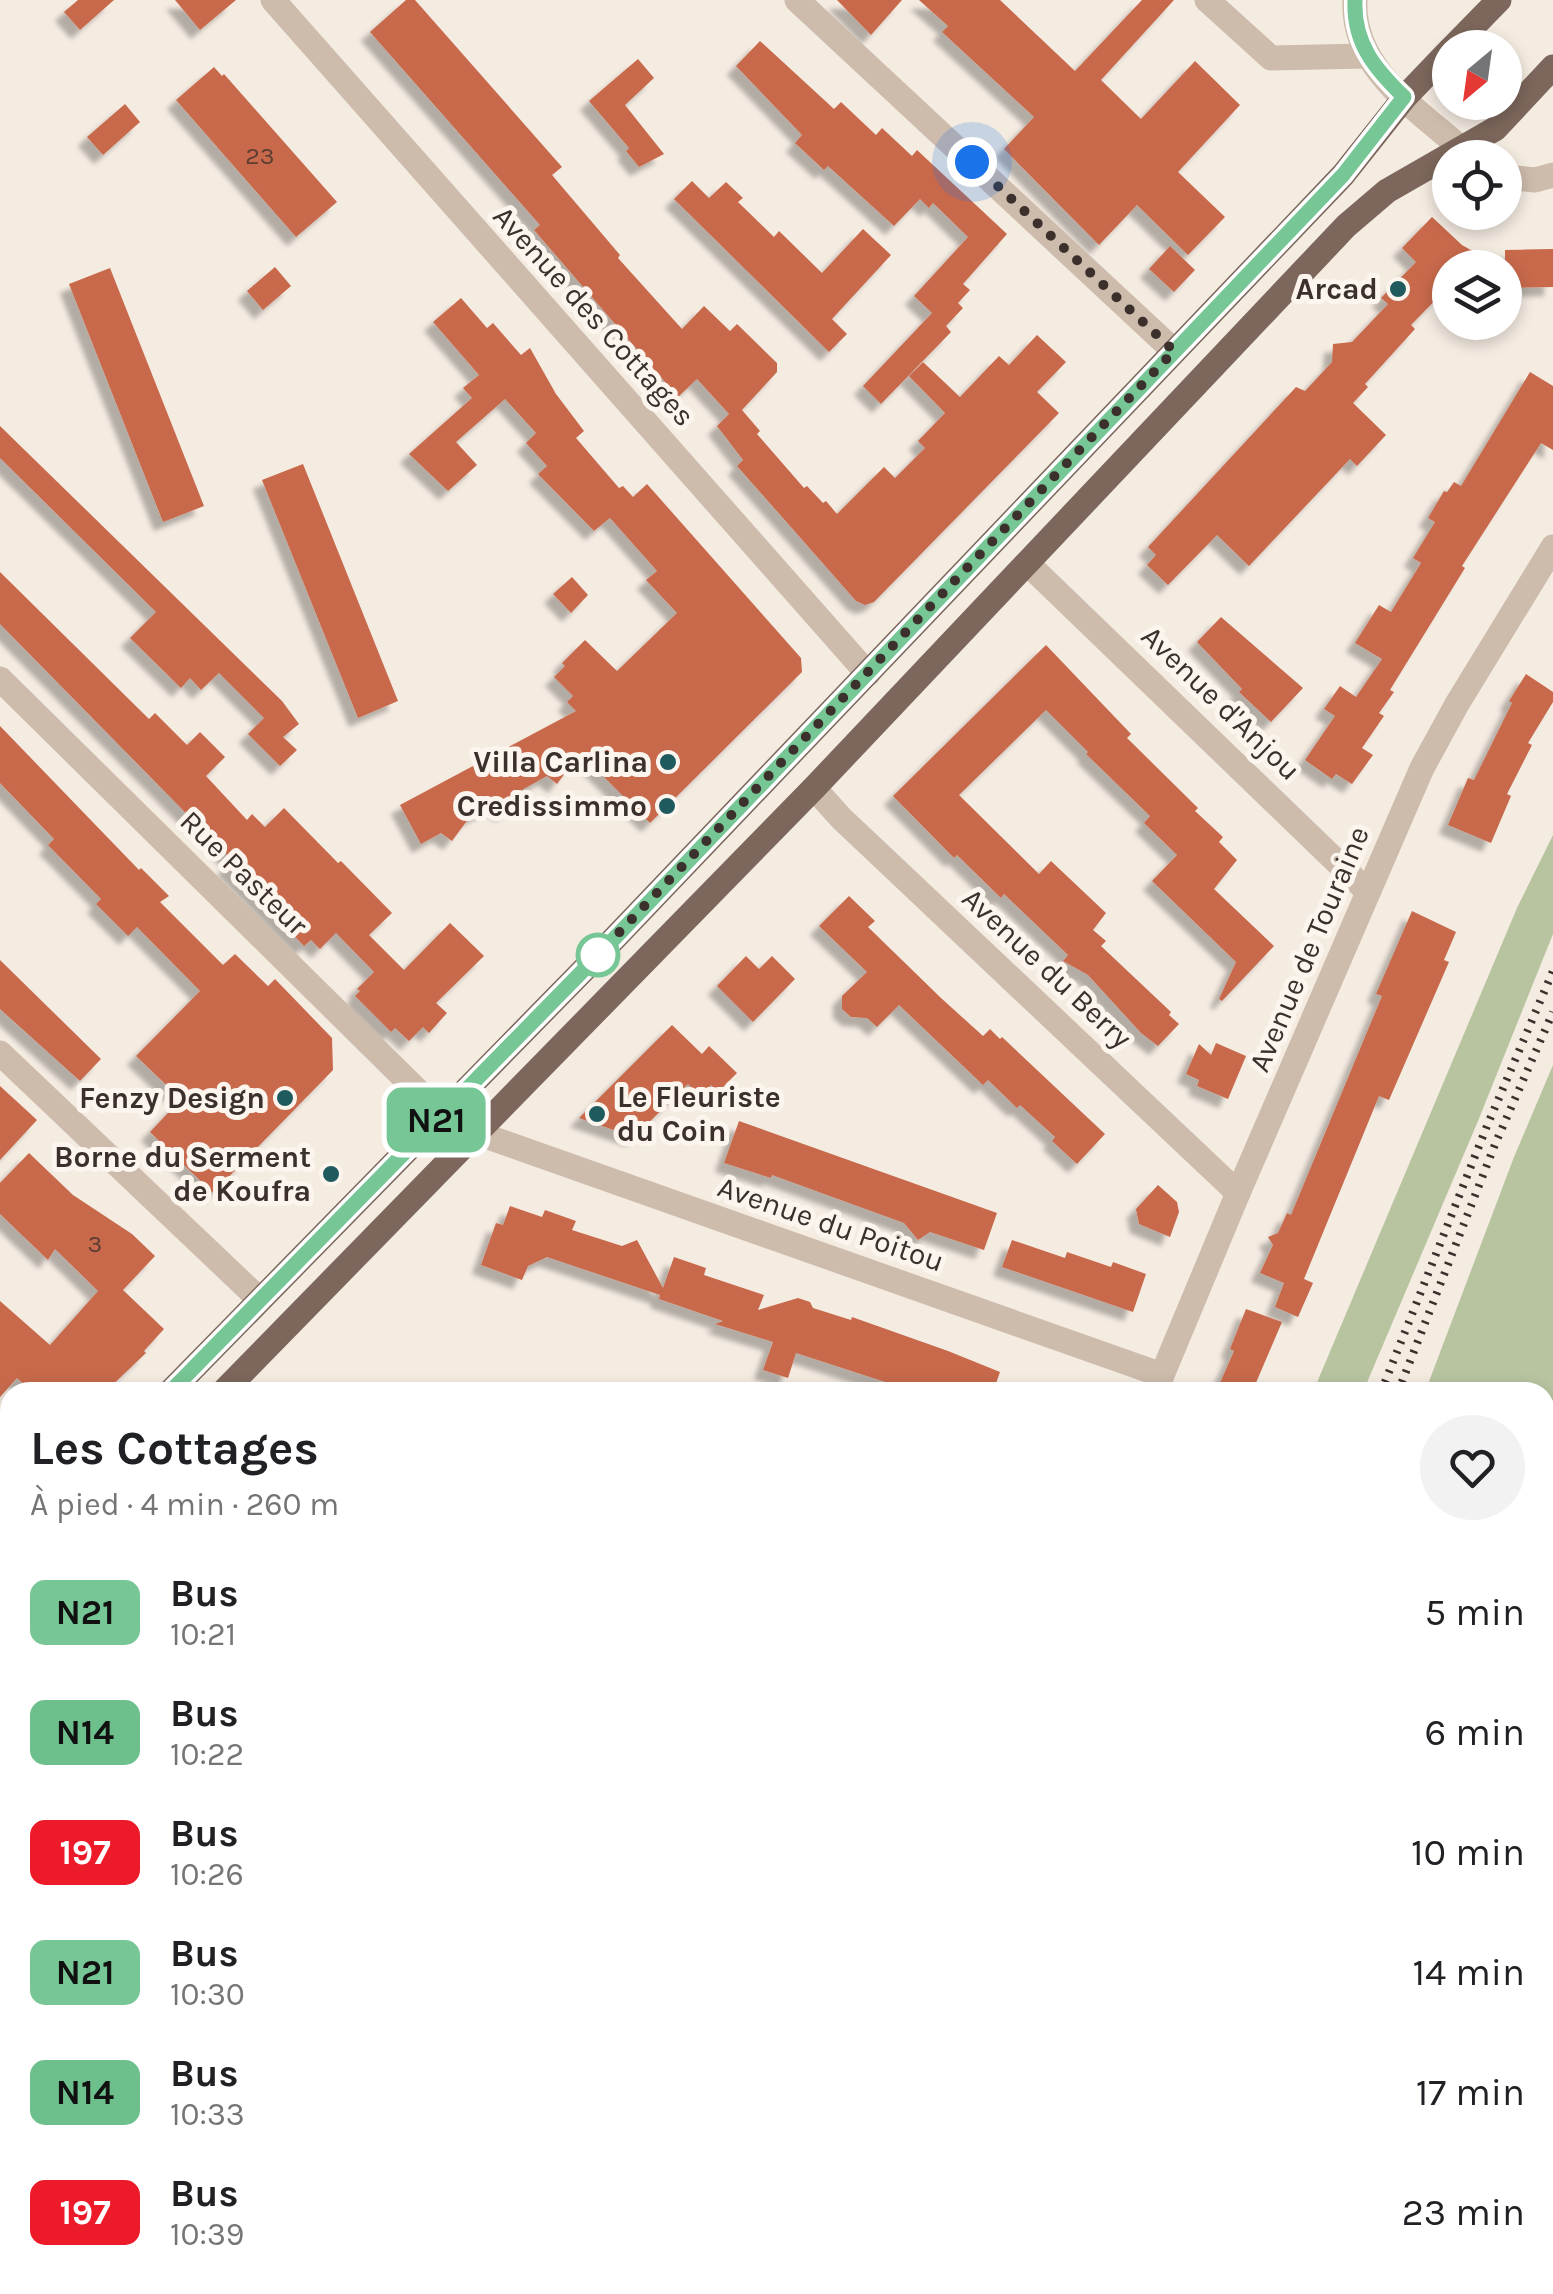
<!DOCTYPE html>
<html lang="fr">
<head>
<meta charset="utf-8">
<style>
  :root { --surface:#fff; --page:#f2f2f2; --text:#202124; --muted:#757577 }
  body { margin:0; font-family:Karla,sans-serif; background:var(--page); color:var(--text); height:100vh; display:flex; flex-direction:column; font-size:38px; white-space:nowrap }
  * { box-sizing:border-box; margin:0 }
  p { font-size:32px; color:var(--muted) }
  .icon { flex:none; width:55px; height:55px; fill:none; stroke:currentColor; stroke-width:2; stroke-linecap:round; stroke-linejoin:round }
  .map { position:relative; flex:1; overflow:hidden }
  .details { position:absolute; left:0px; top:1382px; width:1555px; height:912px; display:flex; flex-direction:column; background:var(--surface); border-radius:30px 30px 0 0; box-shadow:0 5px 15px #0003 }
  .details>* { flex:none }
  .badge { padding:0 20px; border-radius:15px; font-size:35px; line-height:65px }
  .needle { width:65px; rotate:209deg }
  .buttons { position:absolute; left:1432px; top:30px; display:grid; gap:20px }
  .buttons a { display:grid; place-items:center; width:90px; height:90px; border-radius:50%; background:var(--surface); box-shadow:0 5px 15px #0003; font-size:50px }
  .you { position:absolute; width:50px; height:50px; margin:-25px; border:8px solid #fff; border-radius:50%; background:#1a73e8; box-shadow:0 0 0 15px #1a73e833 }
  .map>.badge { position:absolute; translate:-50% -50%; box-shadow:0 0 0 5px #fff }
  .round { display:grid; place-items:center; flex:none; width:105px; height:105px; border-radius:52px; background:var(--page) }
  .summary { display:flex; align-items:center; justify-content:space-between; height:170px; padding:0 30px }
  h1 { font-size:48px; font-weight:700; line-height:75px }
  ul { padding:0; list-style:none }
  li { display:flex; align-items:center; gap:30px; height:120px; padding:0 30px }
  li div { flex:1 }
  li b { display:block; font-size:38px }
  li em { font-style:normal }
  li .badge { min-width:110px; font-weight:700; text-align:center }
  .map>svg:first-child { display:block }
  .green { fill:#b8c4a0 }
  .building { fill:#c8694b; filter:url(#shadow) }
  .lines { fill:none; stroke-linecap:round; stroke-linejoin:round }
  .street { stroke:#cdbbac; stroke-width:25 }
  .primary { stroke:#7d675c; stroke-width:25 }
  .rail { stroke:#3b302b; stroke-width:8; stroke-dasharray:2.5 8; stroke-linecap:butt }
  .line-casing { stroke:#fff; stroke-width:22 }
  .line { stroke:#77c695; stroke-width:15 }
  .walk { stroke:#3b302b; stroke-width:10; stroke-dasharray:0 18 }
  .poi-dot { fill:#1f5a5e; stroke:#fbf5ee; stroke-width:4 }
  .stop-dot { fill:#fff; stroke:#77c695; stroke-width:5 }
  .labels { text-anchor:middle; stroke-width:10; stroke-linejoin:round; paint-order:stroke }
  .number-label { font-size:25px; fill:#5e3e33 }
  .poi-label { font-size:30px; font-weight:bold; fill:#3b302b; stroke:#fbf5ee; text-anchor:end }
  .street-label { font-size:30px; fill:#3b302b; stroke:#fbf5ee }
</style>
</head>
<body>
<div class="map">
<svg width="1553" height="2294" viewBox="0 0 1553 2294">
  <defs>
    <filter id="shadow"><feDropShadow dx="-9" dy="9" stdDeviation="2.5" flood-color="#0004"/></filter>
  </defs>
  <rect width="100%" height="100%" fill="#f4ebe1"/>
  <g class="green">
    <polygon points="1553,835 1553,934 1478,1121 1363,1392 1313,1392 1517,908"/>
    <polygon points="1553,1065 1553,1421 1545,1441 1545,1392 1425,1392 1514,1157"/>
    <polygon points="867,2285 935,2285 929,2294 863,2294"/>
    <polygon points="1001,2285 1147,2285 1142,2294 995,2294"/>
  </g>
  <g class="building">
    <polygon points="78,0 114,0 80,30 64,12"/>
    <polygon points="175,0 236,0 200,30"/>
    <polygon points="406,0 415,0 562,167 552,175 620,255 618,258 682,329 704,306 730,331 737,324 777,363 777,372 742,410 760,431 757,434 804,488 807,486 823,503 826,501 837,514 884,467 895,478 925,448 918,441 945,413 909,376 923,362 960,397 999,356 1009,365 1037,335 1066,362 1037,392 1059,413 874,602 865,605 856,601 737,466 743,460 717,426 729,414 697,379 678,397 534,230 540,225 370,32"/>
    <polygon points="837,0 902,0 871,35"/>
    <polygon points="919,0 1000,0 1075,71 1142,0 1174,0 1101,80 1141,119 1195,61 1240,105 1178,172 1225,217 1188,255 1137,205 1099,245 1004,149 1034,117 942,32 948,26"/>
    <polygon points="760,41 834,109 841,102 876,135 882,128 912,156 917,150 1007,234 963,284 970,290 958,303 963,308 946,326 951,332 881,404 863,386 932,313 914,296 968,237 933,203 929,208 920,199 894,226 828,166 824,170 795,143 802,135 736,66"/>
    <polygon points="638,59 654,78 625,105 664,154 639,167 626,151 629,148 589,101"/>
    <polygon points="214,67 222,76 224,74 337,202 296,237 176,100"/>
    <polygon points="125,104 140,122 103,155 87,137"/>
    <polygon points="692,181 709,198 726,182 743,198 738,202 774,237 779,231 822,273 863,229 891,255 832,319 847,334 829,352 674,199"/>
    <polygon points="1432,217 1462,245 1502,268 1450,268 1450,285 1411,325 1415,329 1365,384 1368,387 1353,403 1386,435 1357,466 1350,459 1249,566 1217,535 1168,585 1147,565 1156,555 1148,547 1296,387 1305,391 1332,362 1333,344 1352,342 1388,304 1381,298 1416,262 1402,248"/>
    <polygon points="1170,246 1195,270 1174,292 1149,269"/>
    <polygon points="1553,249 1553,287 1505,288 1505,250"/>
    <polygon points="275,267 291,286 263,310 247,291"/>
    <polygon points="110,268 204,506 163,522 69,284"/>
    <polygon points="461,298 487,328 493,323 521,355 530,348 556,394 584,431 576,438 619,488 623,486 633,497 647,484 801,658 802,672 650,823 580,753 557,784 547,776 520,791 505,813 494,805 469,818 452,841 441,833 421,844 400,805 576,711 567,702 573,696 554,677 565,666 562,663 585,640 617,671 677,613 646,580 657,571 610,518 594,531 538,474 547,466 526,443 536,433 505,399 456,442 477,465 448,491 409,454 472,398 463,388 479,375 433,322"/>
    <polygon points="1530,372 1553,386 1553,450 1541,443 1462,566 1465,568 1390,690 1394,692 1379,713 1384,716 1362,748 1373,755 1352,784 1336,774 1332,779 1305,760 1335,716 1324,709 1340,686 1356,697 1382,659 1355,643 1379,605 1391,612 1421,563 1413,558 1435,522 1428,518 1444,491 1447,492 1454,482 1461,486"/>
    <polygon points="0,426 282,701 299,724 283,737 297,750 280,766 248,734 264,718 219,673 201,690 190,678 181,688 130,638 156,612 0,458"/>
    <polygon points="303,464 398,701 358,718 262,480"/>
    <polygon points="0,572 149,719 155,713 187,745 200,732 225,757 206,776 247,820 252,814 265,827 284,808 338,863 341,861 392,913 369,935 404,970 450,923 484,956 436,1003 447,1013 429,1033 423,1027 409,1041 395,1028 391,1032 355,996 360,991 357,989 374,972 336,933 320,949 311,940 304,946 226,866 232,860 0,624"/>
    <polygon points="572,577 588,595 571,613 553,594"/>
    <polygon points="1221,617 1303,688 1271,722 1239,692 1242,689 1197,642"/>
    <polygon points="1046,645 1131,734 1127,738 1198,808 1195,811 1223,837 1219,842 1237,860 1214,889 1274,946 1222,1001 1219,999 1236,962 1152,881 1177,855 1144,823 1150,816 1086,754 1088,752 1046,710 959,795 1039,874 1051,861 1106,913 1093,930 1106,941 1101,946 1171,1012 1169,1015 1179,1024 1158,1046 1141,1033 1088,975 1063,961 1068,955 1004,894 1001,898 957,855 954,858 893,796"/>
    <polygon points="1526,674 1553,692 1553,702 1528,743 1532,745 1507,794 1511,796 1491,843 1448,825 1468,778 1474,780 1512,703 1509,701"/>
    <polygon points="0,726 139,870 141,868 169,896 160,902 223,965 235,954 268,986 275,979 332,1038 333,1070 213,1193 150,1132 181,1099 136,1056 200,991 137,927 128,936 96,904 101,899 48,845 54,839 0,783"/>
    <polygon points="849,896 875,921 868,927 941,998 983,1036 990,1029 1000,1039 1002,1037 1105,1134 1077,1164 1052,1141 1055,1137 1020,1105 1017,1108 988,1080 983,1085 899,1005 877,1027 867,1018 851,1017 842,1009 842,996 867,972 819,926"/>
    <polygon points="1412,911 1456,932 1444,960 1449,962 1389,1100 1379,1096 1304,1279 1313,1283 1298,1317 1275,1307 1284,1283 1260,1273 1273,1245 1268,1237 1278,1233 1287,1213 1291,1215 1382,996 1376,994"/>
    <polygon points="746,956 759,969 772,956 795,979 753,1022 717,986"/>
    <polygon points="0,960 101,1059 80,1081 0,1009"/>
    <polygon points="672,1025 702,1054 709,1046 737,1073 718,1092 711,1085 700,1096 688,1084 634,1137 579,1118"/>
    <polygon points="1216,1043 1246,1056 1228,1099 1197,1086 1199,1080 1186,1074 1199,1044 1211,1055"/>
    <polygon points="0,1086 37,1120 0,1160"/>
    <polygon points="739,1121 997,1213 984,1250 930,1232 918,1240 904,1223 772,1175 771,1178 724,1163"/>
    <polygon points="29,1153 73,1195 132,1234 155,1256 123,1290 164,1329 144,1351 146,1353 105,1392 32,1392 17,1378 0,1397 0,1301 50,1345 98,1291 55,1249 48,1260 0,1214 0,1183"/>
    <polygon points="1158,1185 1177,1202 1179,1212 1170,1237 1139,1224 1136,1209"/>
    <polygon points="510,1206 542,1217 545,1210 576,1221 572,1230 622,1246 637,1240 663,1288 674,1257 706,1268 704,1275 764,1295 758,1310 798,1298 810,1302 813,1308 851,1320 852,1317 948,1351 1000,1372 993,1392 916,1392 796,1353 788,1378 763,1370 773,1342 715,1324 723,1321 659,1299 660,1295 547,1257 528,1266 522,1280 481,1265 496,1223 503,1225"/>
    <polygon points="1012,1240 1065,1258 1067,1252 1111,1267 1113,1262 1146,1274 1133,1312 1002,1267"/>
    <polygon points="1246,1309 1282,1322 1252,1392 1216,1392 1234,1351 1230,1349"/>
  </g>
  <g class="lines">
    <g class="street">
      <polyline points="273,0 868,674"/>
      <polyline points="797,0 1174,351"/>
      <polyline points="1207,0 1271,58 1366,56"/>
      <path d="M1355 0C1351 72 1425 114 1472 158"/>
      <polyline points="1505,177 1535,180 1553,175"/>
      <polyline points="1027,563 1368,892"/>
      <polyline points="0,679 441,1114"/>
      <polyline points="814,788 841,818 1238,1193"/>
      <polyline points="0,1053 260,1300"/>
      <polyline points="477,1133 1162,1375"/>
      <polyline points="1155,1392 1238,1193 1422,768 1457,704 1553,547"/>
      <polyline points="0,1426 10,1435"/>
      <polyline points="1545,1879 1553,1861"/>
      <polyline points="0,2254 10,2237"/>
      <polyline points="835,2294 840,2285"/>
      <polyline points="1352,2294 1357,2285"/>
    </g>
    <g class="primary">
      <polyline points="1452,48 1499,0"/>
      <polyline points="170,1392 611,942 1343,175 1405,97 1450,50"/>
      <polyline points="223,1392 814,788 1346,226 1387,191 1495,129 1553,67"/>
      <polyline points="0,1567 10,1557"/>
      <polyline points="0,1623 10,1613"/>
    </g>
    <g class="rail">
      <polyline points="1381,1392 1487,1126 1553,971"/>
      <polyline points="1398,1392 1496,1142 1553,1012"/>
      <polyline points="947,2294 954,2285"/>
      <polyline points="968,2294 974,2285"/>
    </g>
  </g>
  <g class="lines">
    <defs>
      <path id="line" d="M170 1392 611 942 1343 175 1404 97C1375 69 1353 43 1355 0"/>
    </defs>
    <use href="#line" class="line-casing"/>
    <use href="#line" class="line"/>
    <polyline class="walk" points="598,955 590,963 1174,351 972,162"/>
  </g>
  <g class="poi-dot">
    <circle cx="1398" cy="289" r="10"/>
    <circle cx="668" cy="762" r="10"/>
    <circle cx="667" cy="806" r="10"/>
    <circle cx="285" cy="1098" r="10"/>
    <circle cx="597" cy="1114" r="10"/>
    <circle cx="331" cy="1174" r="10"/>
  </g>
  <circle class="stop-dot" cx="598" cy="955" r="20"/>
  <g class="labels">
    <g class="number-label">
      <text x="260" y="164">23</text>
      <text x="95" y="1252">3</text>
    </g>
    <g class="poi-label">
      <text x="1378" y="299">Arcad</text>
      <text x="648" y="772">Villa Carlina</text>
      <text x="647" y="816">Credissimmo</text>
      <text x="617" y="1107" text-anchor="start">Le Fleuriste<tspan x="617" dy="34">du Coin</tspan></text>
      <text x="265" y="1108">Fenzy Design</text>
      <text x="311" y="1167">Borne du Serment<tspan x="311" dy="34">de Koufra</tspan></text>
    </g>
    <g class="street-label">
      <text transform="translate(594 316) rotate(48)" y="10">Avenue des Cottages</text>
      <text transform="translate(1221 703) rotate(44)" y="10">Avenue d'Anjou</text>
      <text transform="translate(244 873) rotate(44)" y="10">Rue Pasteur</text>
      <text transform="translate(1309 949) rotate(-67)" y="10">Avenue de Touraine</text>
      <text transform="translate(1047 968) rotate(43)" y="10">Avenue du Berry</text>
      <text transform="translate(831 1224) rotate(19)" y="10">Avenue du Poitou</text>
    </g>
  </g>
</svg>
<div class="buttons">
<a><svg class="needle" viewBox="-14 -14 28 28"><path d="M0-13l5 13h-10z" fill="#e53935"/><path d="M0 13l5-13h-10z" fill="#757577"/></svg></a>
<a><svg class="icon" aria-label="locate" viewBox="0 0 24 24"><circle cx="12" cy="12" r="6"/><path d="M12 2v4M12 18v4M2 12h4M18 12h4"/></svg></a>
<a><svg class="icon" aria-label="layers" viewBox="0 0 24 24"><path d="M12 4l9 5-9 5-9-5zM3 14l9 5 9-5"/></svg></a>
</div>
<div class="you" style="left:972px;top:162px"></div>
<b class="badge" style="left:436px;top:1120px;background:#77c695;color:#111">N21</b>
<section class="details">
<div class="summary"><div><h1>Les Cottages</h1><p>À pied · 4 min · 260 m</p></div><a class="round"><svg class="icon" aria-label="heart" viewBox="0 0 24 24"><path d="M12 20l-8-8c-3-5 5-10 8-4 3-6 11-1 8 4z"/></svg></a></div>
<ul>
<li><span class="badge" style="background:#77c695;color:#111">N21</span><div><b>Bus</b><p>10:21</p></div><em>5 min</em></li>
<li><span class="badge" style="background:#6dc08c;color:#111">N14</span><div><b>Bus</b><p>10:22</p></div><em>6 min</em></li>
<li><span class="badge" style="background:#ed1b29;color:#fff">197</span><div><b>Bus</b><p>10:26</p></div><em>10 min</em></li>
<li><span class="badge" style="background:#77c695;color:#111">N21</span><div><b>Bus</b><p>10:30</p></div><em>14 min</em></li>
<li><span class="badge" style="background:#6dc08c;color:#111">N14</span><div><b>Bus</b><p>10:33</p></div><em>17 min</em></li>
<li><span class="badge" style="background:#ed1b29;color:#fff">197</span><div><b>Bus</b><p>10:39</p></div><em>23 min</em></li>
</ul>
</section>
</div>
</body>
</html>
